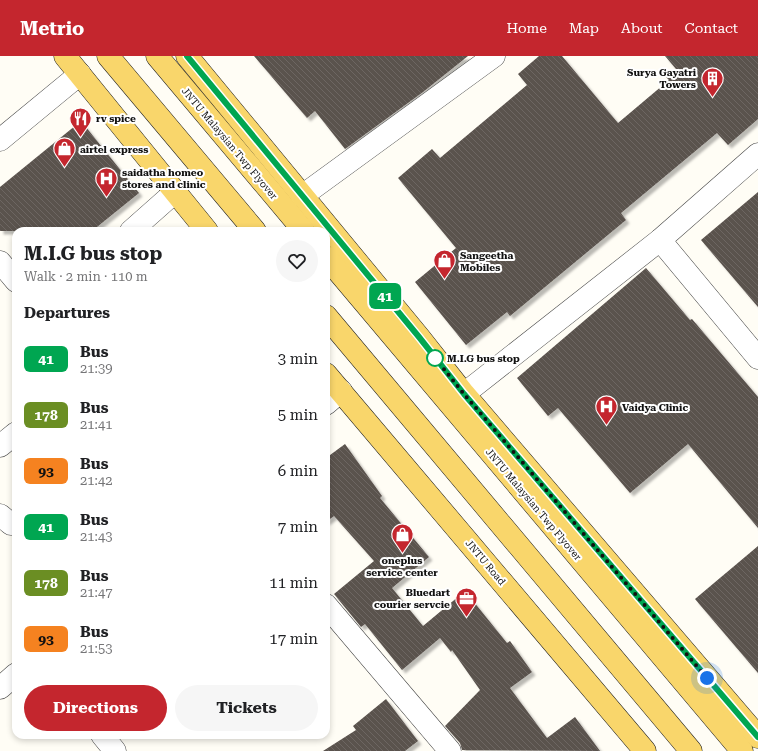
<!DOCTYPE html>
<html lang="en">
<head>
<meta charset="utf-8">
<style>
  :root { --surface:#fff; --page:#f6f6f6; --text:#202124; --muted:#757577; --accent:#c4262e }
  body { margin:0; font-family:"Roboto Serif",serif; background:var(--page); color:var(--text); height:100vh; display:flex; flex-direction:column; font-size:15px; white-space:nowrap }
  * { box-sizing:border-box; margin:0 }
  p { font-size:13px; color:var(--muted) }
  .icon { flex:none; width:22px; height:22px; fill:none; stroke:currentColor; stroke-width:2; stroke-linecap:round; stroke-linejoin:round }
  .map { position:relative; flex:1; overflow:hidden }
  .sheet { position:absolute; left:12px; top:171px; width:318px; height:512px; display:flex; flex-direction:column; background:var(--surface); border-radius:12px; box-shadow:0 2px 6px #0003 }
  .sheet>* { flex:none }
  .badge { padding:0 8px; border-radius:6px; font-size:14px; line-height:26px }
  .you { position:absolute; width:20px; height:20px; margin:-10px; border:3px solid #fff; border-radius:50%; background:#1a73e8; box-shadow:0 0 0 6px #1a73e833 }
  .map>.badge { position:absolute; translate:-50% -50%; box-shadow:0 0 0 2px #fff }
  h2 { padding:0 12px; font-size:15px; line-height:36px }
  .round { display:grid; place-items:center; flex:none; width:42px; height:42px; border-radius:21px; background:var(--page) }
  .headline { display:flex; align-items:center; justify-content:space-between; height:68px; padding:0 12px }
  h1 { font-size:19px; font-weight:700; line-height:30px }
  .action { display:flex; gap:8px; margin-top:auto; padding:8px 12px }
  .action a { flex:1; height:46px; border-radius:24px; background:var(--accent); color:#fff; font-size:16px; font-weight:700; line-height:46px; text-align:center }
  .action a+a { background:var(--page); color:var(--text) }
  ul { padding:0; list-style:none }
  li { display:flex; align-items:center; gap:12px; height:56px; padding:0 12px }
  li div { flex:1 }
  li b { display:block; font-size:15px }
  li em { font-style:normal }
  li .badge { min-width:44px; font-weight:700; text-align:center }
  header { display:flex; align-items:center; gap:24px; box-sizing:border-box; height:56px; padding:0 20px; background:var(--accent); color:#fff }
  header strong { font-size:19px }
  nav { display:flex; gap:22px; margin-inline-start:auto; font-size:14px }
  .map>svg:first-child { display:block }
  .building { fill:url(#building-back-hatch); filter:url(#shadow) }
  .lines { fill:none; stroke-linecap:round; stroke-linejoin:round }
  .street-casing { stroke:#444; stroke-width:23 }
  .primary-casing { stroke:#222; stroke-width:23 }
  .street { stroke:#fff; stroke-width:22 }
  .primary { stroke:#f9d66b; stroke-width:22 }
  .line-casing { stroke:#fff; stroke-width:9 }
  .line { stroke:#00a651; stroke-width:6 }
  .walk { stroke:#111; stroke-width:4; stroke-dasharray:0 7.2 }
  .stop-dot { fill:#fff; stroke:#00a651; stroke-width:2 }
  .labels { text-anchor:middle; stroke-width:4; stroke-linejoin:round; paint-order:stroke }
  .poi-label { font-size:10px; font-weight:bold; fill:#111; stroke:#fff; text-anchor:start }
  .street-label { font-size:10px; fill:#111; stroke:#fff }
  .stop-label { font-size:10px; font-weight:bold; fill:#111; stroke:#fff; text-anchor:start }
</style>
</head>
<body>
<header>
<strong>Metrio</strong>
<nav><a>Home</a><a>Map</a><a>About</a><a>Contact</a></nav>
</header>
<div class="map">
<svg width="758" height="695" viewBox="0 0 758 695">
  <defs>
    <pattern id="building-back-hatch" width="6" height="6" patternUnits="userSpaceOnUse"><rect width="6" height="6" fill="#5a524d"/><path d="M-1 5l2 2M0 0l6 6M5-1l2 2" fill="none" stroke="#6d6662"/></pattern>
    <filter id="shadow"><feDropShadow dx="3.5" dy="3.5" stdDeviation="1" flood-color="#0004"/></filter>
  </defs>
  <rect width="100%" height="100%" fill="#fffdf5"/>
  <g class="building">
    <polygon points="254,0 468,0 423,36 345,93 315,55 307,62"/>
    <polygon points="539,0 562,0 618,67 669,24 666,21 676,13 665,0 758,0 758,63 728,89 717,77 621,157 626,164 510,260 507,256 466,289 415,226 456,192 398,122 432,93 440,102 527,29 518,18"/>
    <polygon points="81,65 139,137 92,175 0,175 0,131"/>
    <polygon points="758,136 758,251 701,184"/>
    <polygon points="646,212 690,264 692,263 758,341 758,472 688,388 630,437 558,352 548,360 517,322"/>
    <polygon points="345,388 382,440 380,442 429,501 392,532 423,570 465,535 507,587 510,585 532,616 510,632 547,682 575,661 600,695 462,694 460,687 445,670 480,634 452,594 451,596 440,582 402,614 365,568 361,571 334,538 374,505 334,460 326,466 326,402"/>
    <polygon points="758,490 758,617 695,543"/>
    <polygon points="386,643 418,685 405,695 323,695 356,674 353,670"/>
  </g>
  <g class="lines">
    <defs>
      <g id="street">
        <polyline points="0,84 80,18"/>
        <polyline points="302,140 494,0"/>
        <polyline points="131,175 175,136"/>
        <polyline points="660,184 758,302"/>
        <polyline points="0,206 16,225"/>
        <polyline points="464,338 660,184 758,98"/>
        <polyline points="326,348 341,335"/>
        <polyline points="0,390 16,377"/>
        <polyline points="0,459 11,468 16,467"/>
        <polyline points="326,549 450,695"/>
        <polyline points="0,632 16,618"/>
        <polyline points="102,679 115,695"/>
      </g>
      <g id="primary">
        <polyline points="65,0 207,175"/>
        <polyline points="108,0 255,175"/>
        <polyline points="157,0 304,175"/>
        <polyline points="187,0 419,281 464,338 758,681"/>
        <polyline points="326,201 742,695"/>
        <polyline points="326,260 691,695"/>
        <polyline points="326,318 645,695"/>
      </g>
    </defs>
    <use href="#street" class="street-casing"/>
    <use href="#primary" class="primary-casing"/>
    <use href="#street" class="street"/>
    <use href="#primary" class="primary"/>
  </g>
  <g class="lines">
    <defs>
      <polyline id="line" points="187,0 419,281 464,338 758,681"/>
    </defs>
    <use href="#line" class="line-casing"/>
    <use href="#line" class="line"/>
    <polyline class="walk" points="435,302 464,338 707,622"/>
  </g>
  <defs>
    <symbol id="building-pin" viewBox="-11 -11 22 30"><path d="M0 17L-7.5 6A9.5 9.5 0 1 1 7.5 6Z" fill="#c4262e" stroke="#fff"/><path d="M-4-6H4V6H1V3H-1V6H-4ZM-2.5-4.3h1.7v1.8h-1.7ZM.8-4.3h1.7v1.8H.8ZM-2.5-1h1.7V.8h-1.7ZM.8-1h1.7V.8H.8Z" fill="#fff"/></symbol>
    <symbol id="restaurant-pin" viewBox="-11 -11 22 30"><path d="M0 17L-7.5 6A9.5 9.5 0 1 1 7.5 6Z" fill="#c4262e" stroke="#fff"/><path d="M-5-6h1v4h1v-4h1v4h1v-4h1v5L-1.5 .5V6h-2V.5L-5-1ZM5-6V6H3V1.5H1.5Q1.5-4 5-6Z" fill="#fff"/></symbol>
    <symbol id="shop-pin" viewBox="-11 -11 22 30"><path d="M0 17L-7.5 6A9.5 9.5 0 1 1 7.5 6Z" fill="#c4262e" stroke="#fff"/><path d="M-5-2.5h2.3a2.7 3.5 0 0 1 5.4 0H5L5.5 6h-11ZM-1.5-2.5h3a1.5 2.3 0 0 0-3 0Z" fill="#fff"/></symbol>
    <symbol id="hospital-pin" viewBox="-11 -11 22 30"><path d="M0 17L-7.5 6A9.5 9.5 0 1 1 7.5 6Z" fill="#c4262e" stroke="#fff"/><path d="M-5-5h3v3.5h4V-5h3V5h-3V1.5h-4V5h-3Z" fill="#fff"/></symbol>
    <symbol id="office-pin" viewBox="-11 -11 22 30"><path d="M0 17L-7.5 6A9.5 9.5 0 1 1 7.5 6Z" fill="#c4262e" stroke="#fff"/><path d="M-6-3h4V-5.5h4V-3h4V5H-6ZM-1-4.5V-3h2v-1.5ZM-6 0V1H6V0Z" fill="#fff"/></symbol>
  </defs>
  <g fill-rule="evenodd">
    <use href="#building-pin" x="700" y="10" width="25" height="34"/>
    <use href="#restaurant-pin" x="68" y="50" width="25" height="34"/>
    <use href="#shop-pin" x="52" y="80" width="25" height="34"/>
    <use href="#hospital-pin" x="94" y="110" width="25" height="34"/>
    <use href="#shop-pin" x="432" y="192" width="25" height="34"/>
    <use href="#hospital-pin" x="594" y="338" width="25" height="34"/>
    <use href="#shop-pin" x="390" y="466" width="25" height="34"/>
    <use href="#office-pin" x="454" y="530" width="25" height="34"/>
  </g>
  <circle class="stop-dot" cx="435" cy="302" r="8"/>
  <g class="labels">
    <g class="poi-label">
      <text x="696" y="20" text-anchor="end">Surya Gayatri<tspan x="696" dy="12">Towers</tspan></text>
      <text x="96" y="66">rv spice</text>
      <text x="80" y="97">airtel express</text>
      <text x="122" y="120">saidatha homeo<tspan x="122" dy="12">stores and clinic</tspan></text>
      <text x="460" y="203">Sangeetha<tspan x="460" dy="12">Mobiles</tspan></text>
      <text x="622" y="355">Vaidya Clinic</text>
      <text x="402" y="508" text-anchor="middle">oneplus<tspan x="402" dy="12">service center</tspan></text>
      <text x="450" y="540" text-anchor="end">Bluedart<tspan x="450" dy="12">courier servcie</tspan></text>
    </g>
    <g class="street-label">
      <text transform="translate(230 87) rotate(50)" y="4">JNTU Malaysian Twp Flyover</text>
      <text transform="translate(534 448) rotate(50)" y="4">JNTU Malaysian Twp Flyover</text>
      <text transform="translate(486 506) rotate(50)" y="4">JNTU Road</text>
    </g>
    <g class="stop-label">
      <text x="447" y="306">M.I.G bus stop</text>
    </g>
  </g>
</svg>
<div class="you" style="left:707px;top:622px"></div>
<b class="badge" style="left:385px;top:240px;background:#00a651;color:#fff">41</b>
<section class="sheet">
<div class="headline"><div><h1>M.I.G bus stop</h1><p>Walk · 2 min · 110 m</p></div><a class="round"><svg class="icon" aria-label="heart" viewBox="0 0 24 24"><path d="M12 20l-8-8c-3-5 5-10 8-4 3-6 11-1 8 4z"/></svg></a></div>
<h2>Departures</h2>
<ul>
<li><span class="badge" style="background:#00a651;color:#fff">41</span><div><b>Bus</b><p>21:39</p></div><em>3 min</em></li>
<li><span class="badge" style="background:#6b8e23;color:#fff">178</span><div><b>Bus</b><p>21:41</p></div><em>5 min</em></li>
<li><span class="badge" style="background:#f58220;color:#111">93</span><div><b>Bus</b><p>21:42</p></div><em>6 min</em></li>
<li><span class="badge" style="background:#00a651;color:#fff">41</span><div><b>Bus</b><p>21:43</p></div><em>7 min</em></li>
<li><span class="badge" style="background:#6b8e23;color:#fff">178</span><div><b>Bus</b><p>21:47</p></div><em>11 min</em></li>
<li><span class="badge" style="background:#f58220;color:#111">93</span><div><b>Bus</b><p>21:53</p></div><em>17 min</em></li>
</ul>
<div class="action"><a>Directions</a><a>Tickets</a></div>
</section>
</div>
</body>
</html>
